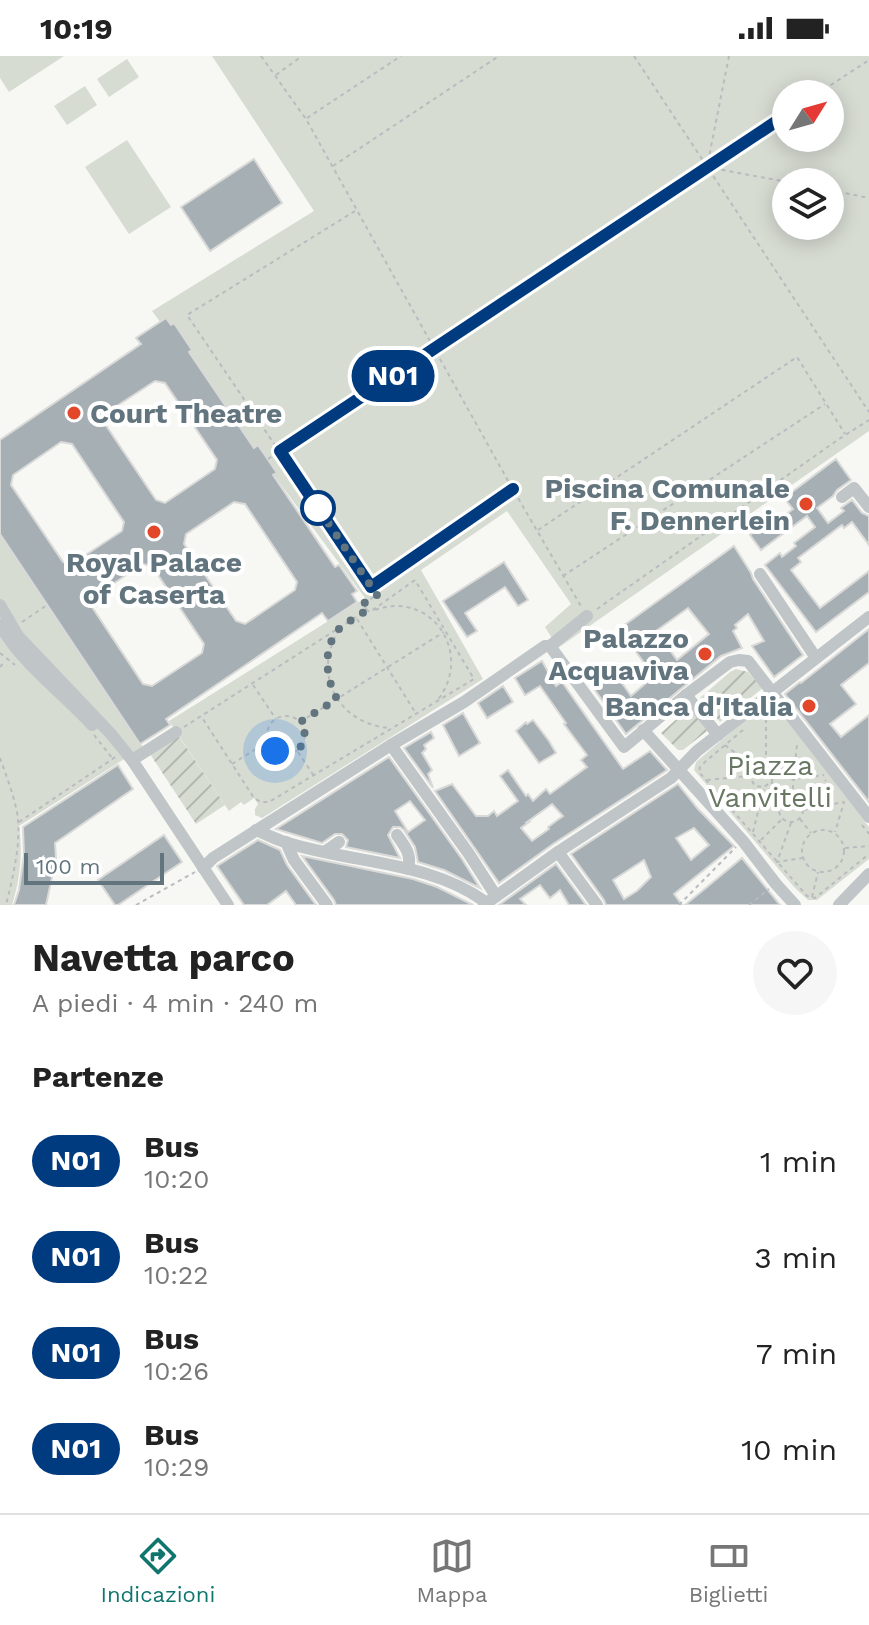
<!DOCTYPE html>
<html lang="it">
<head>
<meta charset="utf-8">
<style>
  :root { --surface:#fff; --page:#f6f6f6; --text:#222; --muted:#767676; --line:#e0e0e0; --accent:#0f766e }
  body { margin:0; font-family:"Work Sans",sans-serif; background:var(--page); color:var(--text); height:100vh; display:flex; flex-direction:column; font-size:30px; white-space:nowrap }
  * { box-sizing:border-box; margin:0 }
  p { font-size:26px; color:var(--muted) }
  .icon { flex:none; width:44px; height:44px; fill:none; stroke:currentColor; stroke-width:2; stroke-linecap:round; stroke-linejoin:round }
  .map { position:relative; height:849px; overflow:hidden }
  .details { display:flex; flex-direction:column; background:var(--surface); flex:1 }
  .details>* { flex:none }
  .badge { padding:0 16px; border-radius:26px; font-size:28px; line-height:52px }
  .needle { width:52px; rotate:53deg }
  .buttons { position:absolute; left:772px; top:24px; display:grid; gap:16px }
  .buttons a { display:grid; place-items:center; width:72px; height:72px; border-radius:50%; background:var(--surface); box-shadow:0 4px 20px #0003; font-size:40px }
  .scale { position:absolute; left:24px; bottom:20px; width:140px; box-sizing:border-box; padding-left:8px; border:4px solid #62757f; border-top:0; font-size:22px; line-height:28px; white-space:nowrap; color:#62757f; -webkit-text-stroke:6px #fff; paint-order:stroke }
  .you { position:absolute; width:40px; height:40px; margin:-20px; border:6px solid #fff; border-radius:50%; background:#1a73e8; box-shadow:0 0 0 12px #1a73e833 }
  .map>.badge { position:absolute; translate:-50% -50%; box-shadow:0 0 0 4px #fff }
  h2 { padding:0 32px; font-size:30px; line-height:72px }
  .round { display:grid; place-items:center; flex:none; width:84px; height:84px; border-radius:42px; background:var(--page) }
  .summary { display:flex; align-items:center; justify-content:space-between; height:136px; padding:0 32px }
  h1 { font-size:38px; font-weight:700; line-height:60px }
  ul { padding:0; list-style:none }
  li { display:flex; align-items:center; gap:24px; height:96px; padding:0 32px }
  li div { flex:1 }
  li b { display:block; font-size:30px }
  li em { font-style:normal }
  li .badge { min-width:88px; font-weight:700; text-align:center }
  .status { display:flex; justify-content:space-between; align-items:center; height:56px; padding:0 40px; background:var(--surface); direction:ltr }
  .status svg { height:22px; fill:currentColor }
  .tabs { display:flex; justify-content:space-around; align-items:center; height:112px; border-top:2px solid var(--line); background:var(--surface); font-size:22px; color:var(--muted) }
  .tabs a { display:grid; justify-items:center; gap:4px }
  .tabs .selected { color:var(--accent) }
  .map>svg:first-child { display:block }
  .park { fill:#d7dcd3; fill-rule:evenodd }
  .garden { fill:url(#garden-furrows) }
  .building { fill:#a5afb4; stroke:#d9d9d7; stroke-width:2; fill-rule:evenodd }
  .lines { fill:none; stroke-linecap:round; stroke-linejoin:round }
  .path { stroke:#b8bcbf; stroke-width:2; stroke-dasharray:4 4; stroke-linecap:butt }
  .minor { stroke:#c0c5c8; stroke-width:12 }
  .line-casing { stroke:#fff; stroke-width:18 }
  .line { stroke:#003b80; stroke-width:12 }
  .walk { stroke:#62757f; stroke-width:8; stroke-dasharray:0 14.4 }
  .poi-dot { fill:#e2472a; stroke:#fff; stroke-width:3 }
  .stop-dot { fill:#fff; stroke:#003b80; stroke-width:4 }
  .labels { text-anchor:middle; stroke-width:8; stroke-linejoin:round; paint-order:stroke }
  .poi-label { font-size:28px; font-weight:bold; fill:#62757f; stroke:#fff; text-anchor:end }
  .park-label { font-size:28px; fill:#677761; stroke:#fff }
</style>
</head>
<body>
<div class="status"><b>10:19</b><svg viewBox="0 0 49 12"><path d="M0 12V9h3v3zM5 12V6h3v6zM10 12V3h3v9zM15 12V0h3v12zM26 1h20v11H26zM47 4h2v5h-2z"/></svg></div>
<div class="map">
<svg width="869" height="849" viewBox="0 0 869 849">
  <defs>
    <pattern id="garden-furrows" width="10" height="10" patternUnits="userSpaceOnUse" patternTransform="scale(2)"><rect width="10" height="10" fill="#d7dcd3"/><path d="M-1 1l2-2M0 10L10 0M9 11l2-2" fill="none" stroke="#b2b7b0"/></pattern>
  </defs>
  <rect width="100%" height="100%" fill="#f7f7f4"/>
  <g class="park">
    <polygon points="0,0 64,0 9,36 0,22"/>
    <path d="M212 0H869V375L558 592 545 571 571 548 507 455 421 514 483 623 262 762 255 759V753L258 748 254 742 244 749 241 746 229 755 169 665 365 542 152 255 314 155ZM786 38H830V82H786ZM786 126H830V170H786Z"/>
    <polygon points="127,3 139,21 109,41 97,23"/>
    <polygon points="85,30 97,49 67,69 54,50"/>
    <polygon points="127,84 171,151 129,178 85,111"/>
    <path d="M0 478 143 691 19 770C23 797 20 823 12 849H0Z"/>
    <polygon points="767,648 776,650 869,771 869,803 817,844 808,844 794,831 694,714 696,706 703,700 758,653"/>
  </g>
  <g class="garden">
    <polygon points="736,613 748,616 763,632 720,666 700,642 730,616"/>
    <polygon points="689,652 707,675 683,694 678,694 661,677"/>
    <polygon points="178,679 225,749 196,768 150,698"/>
  </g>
  <g class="building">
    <polygon points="254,103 282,147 210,195 181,151"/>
    <path d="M166 262 171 269 174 267 192 294 189 296 254 392 258 389 277 417 273 419 335 511 339 509 357 535 352 538 357 546 328 565 322 557 166 663 170 669 140 688 0 478V384L141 288 136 282ZM155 325 165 327 217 404 215 413 165 447 156 444 105 368 106 357ZM61 386 72 388 124 466 122 475 72 508 63 506 11 429 13 419ZM234 446 245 448 297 526 295 534 245 568 236 565 184 488 186 478ZM142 508 152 510 204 588 202 597 152 630 143 628 92 551 94 541Z"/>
    <polygon points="836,403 851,424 837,434 833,440 817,452 828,467 844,455 841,452 852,444 862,457 869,460 869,489 852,466 844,472 842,469 798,502 801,506 791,514 820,552 869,515 869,536 816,576 765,509 780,497 782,501 796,490 794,487 815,471 807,460 761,494 750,479 761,471 764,475 793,453 784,442"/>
    <path d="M734 490 751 517 753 523 803 599 774 621 752 590 764 585 748 558 735 569 737 572 733 575 742 592 721 600 626 678 592 630 613 614 631 640 654 620 619 573ZM688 552 709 578 677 604 656 575Z"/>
    <polygon points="504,506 528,544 518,550 505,531 465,557 477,575 467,581 443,545"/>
    <polygon points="869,573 869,607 841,629 856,648 830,668 841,681 869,659 869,746 785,638 800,626 801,627"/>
    <path d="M542 605 556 630 562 626 623 713 650 695 667 714 553 788 499 827 435 735 452 728 476 760H488L494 755 497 760 518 745 500 720 508 714 526 740 528 738 533 745 546 733 550 738 587 711 581 704 587 699 564 668 566 667 540 630 525 639 515 622ZM552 748 563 760 548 771 549 773 532 785 521 772 529 766H527Z"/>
    <polygon points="503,630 513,646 487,662 478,647"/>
    <polygon points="463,657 480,687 459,700 443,669"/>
    <polygon points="533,664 549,685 556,697 539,707 516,675 526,666 527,668"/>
    <polygon points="431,676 434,682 424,689 426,693 422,697 432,714 428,718 433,732 404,692"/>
    <path d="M389 701 462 803 480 832 444 814 418 806 415 791 404 774 400 771H393L388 779 400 802 346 791 348 784 342 778H335L322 787 276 773ZM410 745 425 764 408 776 395 755Z"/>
    <polygon points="118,709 133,733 55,787 56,803 46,849 14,849 19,834 24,799 23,771"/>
    <path d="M678 728 698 753 734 790 674 838 682 849H606L604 844 571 798ZM694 772 709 789 691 804 676 782ZM644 804 651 821 637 835 624 843 613 824Z"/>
    <polygon points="164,779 182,806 118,849 115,849 98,824"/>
    <polygon points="258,784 280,794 287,809 316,849 296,849 286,835 267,849 244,849 217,810"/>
    <polygon points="302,800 413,823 437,831 473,849 336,849 334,844"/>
    <polygon points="742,802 780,849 685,849 701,836"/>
    <polygon points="556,808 586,849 569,849 560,834 550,842 540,829 520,843 526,849 499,849"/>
  </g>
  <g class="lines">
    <g class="path">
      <polyline points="261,0 306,63 507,423 582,552"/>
      <polyline points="634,0 869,356"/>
      <polyline points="729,0 707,111 787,126"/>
      <polyline points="276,19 302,0"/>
      <polyline points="817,38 869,4"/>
      <polyline points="307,62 401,0"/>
      <polyline points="333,110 499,0"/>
      <polyline points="830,134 869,142"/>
      <polyline points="355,155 187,259 371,531 512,434"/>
      <polyline points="268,403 786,59"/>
      <polyline points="538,474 797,301 845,378"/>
      <polyline points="563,520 825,348"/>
      <polyline points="597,553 839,383 869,364"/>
      <polyline points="367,554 363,548 377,539 372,532"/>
      <path d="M375 554C433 533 475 600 436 646"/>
      <polyline points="357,563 415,656"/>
      <polyline points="22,566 47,549"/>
      <path d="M339 574C311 619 339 669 391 672"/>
      <polyline points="0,597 15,609"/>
      <polyline points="0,611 5,605"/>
      <polyline points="253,629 276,663"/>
      <circle cx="286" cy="679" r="19"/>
      <polyline points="300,666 444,576"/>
      <polyline points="184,671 367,554 370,556 415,524 474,623 269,746 261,746 254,742 201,660"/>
      <polyline points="743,674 706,705 700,711 699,716 807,840 815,842 869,798"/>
      <polyline points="94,679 113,703"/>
      <polyline points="725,689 752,710"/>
      <polyline points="298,696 314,720"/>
      <path d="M0 702C6 719 13 737 17 756 22 786 13 820 6 849"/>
      <polyline points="766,707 766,655"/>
      <polyline points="232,708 267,686"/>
      <polyline points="775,720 793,723 824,719"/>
      <path d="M707 724 749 720 755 730 764 731 772 725 773 715 764 707C755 708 752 711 749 720"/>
      <polyline points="771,726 784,743"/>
      <polyline points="792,741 797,688"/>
      <circle cx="791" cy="754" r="12"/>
      <polyline points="800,745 826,724"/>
      <polyline points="730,752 758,752 779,749"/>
      <polyline points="803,754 844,746 835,776"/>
      <polyline points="800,763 811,777"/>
      <polyline points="19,766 117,700"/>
      <polyline points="791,767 777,806 802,802"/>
      <polyline points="862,769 869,778"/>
      <circle cx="823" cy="795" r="21"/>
      <polyline points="753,776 764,732"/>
      <polyline points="761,784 782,763"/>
      <polyline points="845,792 869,790"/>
      <polyline points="812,841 818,816"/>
      <polyline points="136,849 195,816"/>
      <polyline points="679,849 736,791"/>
      <polyline points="749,849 769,833"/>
    </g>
    <g class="minor">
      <polyline points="842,441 854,432 869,451"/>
      <polyline points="760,518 816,602"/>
      <polyline points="0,549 18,580 111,678 132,704 228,849"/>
      <path d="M0 569C23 609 62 636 92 669"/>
      <polyline points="550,590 587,560"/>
      <polyline points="686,639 718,679"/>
      <polyline points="643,674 743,785 776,828 795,849"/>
      <polyline points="391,689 469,798 496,840"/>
      <polyline points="132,704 176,676"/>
      <path d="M256 774C266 778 275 783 285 786 352 808 429 804 487 847"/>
      <path d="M397 779C405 791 412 798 408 813"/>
      <polyline points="286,786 294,804 327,849"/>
      <polyline points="326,795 339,786"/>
      <polyline points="558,796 597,849"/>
      <polyline points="203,812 213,802 391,689 464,646 545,590 550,590 624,691 686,639 730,606 739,604 748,605 869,761"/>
      <polyline points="484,849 558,796 671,722 697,695 869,561"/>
      <polyline points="839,849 869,818"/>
    </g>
  </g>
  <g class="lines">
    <defs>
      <polyline id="line" points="513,433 371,531 280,395 786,59"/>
    </defs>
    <use href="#line" class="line-casing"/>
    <use href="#line" class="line"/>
    <path class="walk" d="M275 695C290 703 303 695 305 678L300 666 337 643C326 623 322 592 339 573 347 566 359 560 367 554L363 548 377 539 318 452"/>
  </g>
  <g class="poi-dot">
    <circle cx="74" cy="357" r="8"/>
    <circle cx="806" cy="448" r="8"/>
    <circle cx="154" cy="476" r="8"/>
    <circle cx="705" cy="598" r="8"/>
    <circle cx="809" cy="650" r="8"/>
  </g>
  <circle class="stop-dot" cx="318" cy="452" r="16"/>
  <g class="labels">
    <g class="poi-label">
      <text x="90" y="367" text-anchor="start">Court Theatre</text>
      <text x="790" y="442">Piscina Comunale<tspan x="790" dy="32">F. Dennerlein</tspan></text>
      <text x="154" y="516" text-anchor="middle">Royal Palace<tspan x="154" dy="32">of Caserta</tspan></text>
      <text x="689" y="592">Palazzo<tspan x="689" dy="32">Acquaviva</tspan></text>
      <text x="793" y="660">Banca d'Italia</text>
    </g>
    <g class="park-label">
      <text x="770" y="719">Piazza<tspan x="770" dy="32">Vanvitelli</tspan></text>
    </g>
  </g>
</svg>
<div class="buttons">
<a><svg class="needle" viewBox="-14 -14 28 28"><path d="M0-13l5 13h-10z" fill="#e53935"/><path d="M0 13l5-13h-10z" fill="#767676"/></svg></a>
<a><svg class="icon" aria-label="layers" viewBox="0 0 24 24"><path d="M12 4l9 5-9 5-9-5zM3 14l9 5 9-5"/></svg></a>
</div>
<div class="scale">100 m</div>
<div class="you" style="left:275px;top:695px"></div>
<b class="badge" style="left:393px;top:320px;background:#003b80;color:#fff">N01</b>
</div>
<section class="details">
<div class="summary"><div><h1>Navetta parco</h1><p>A piedi · 4 min · 240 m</p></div><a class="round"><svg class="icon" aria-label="heart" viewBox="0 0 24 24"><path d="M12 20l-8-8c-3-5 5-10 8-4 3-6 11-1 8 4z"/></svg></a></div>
<h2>Partenze</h2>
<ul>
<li><span class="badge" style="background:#003b80;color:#fff">N01</span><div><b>Bus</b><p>10:20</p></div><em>1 min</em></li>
<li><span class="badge" style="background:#003b80;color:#fff">N01</span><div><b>Bus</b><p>10:22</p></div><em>3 min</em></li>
<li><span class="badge" style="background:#003b80;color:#fff">N01</span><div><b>Bus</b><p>10:26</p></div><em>7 min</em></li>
<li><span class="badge" style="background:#003b80;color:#fff">N01</span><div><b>Bus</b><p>10:29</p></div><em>10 min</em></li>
</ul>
</section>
<nav class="tabs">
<a class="selected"><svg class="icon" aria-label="directions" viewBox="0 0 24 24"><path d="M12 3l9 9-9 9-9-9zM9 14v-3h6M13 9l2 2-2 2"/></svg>Indicazioni</a>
<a><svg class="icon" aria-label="map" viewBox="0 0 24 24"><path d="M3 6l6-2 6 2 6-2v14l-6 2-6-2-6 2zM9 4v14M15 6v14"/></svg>Mappa</a>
<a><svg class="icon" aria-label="tickets" viewBox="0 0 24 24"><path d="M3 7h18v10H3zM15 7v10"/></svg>Biglietti</a>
</nav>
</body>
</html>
